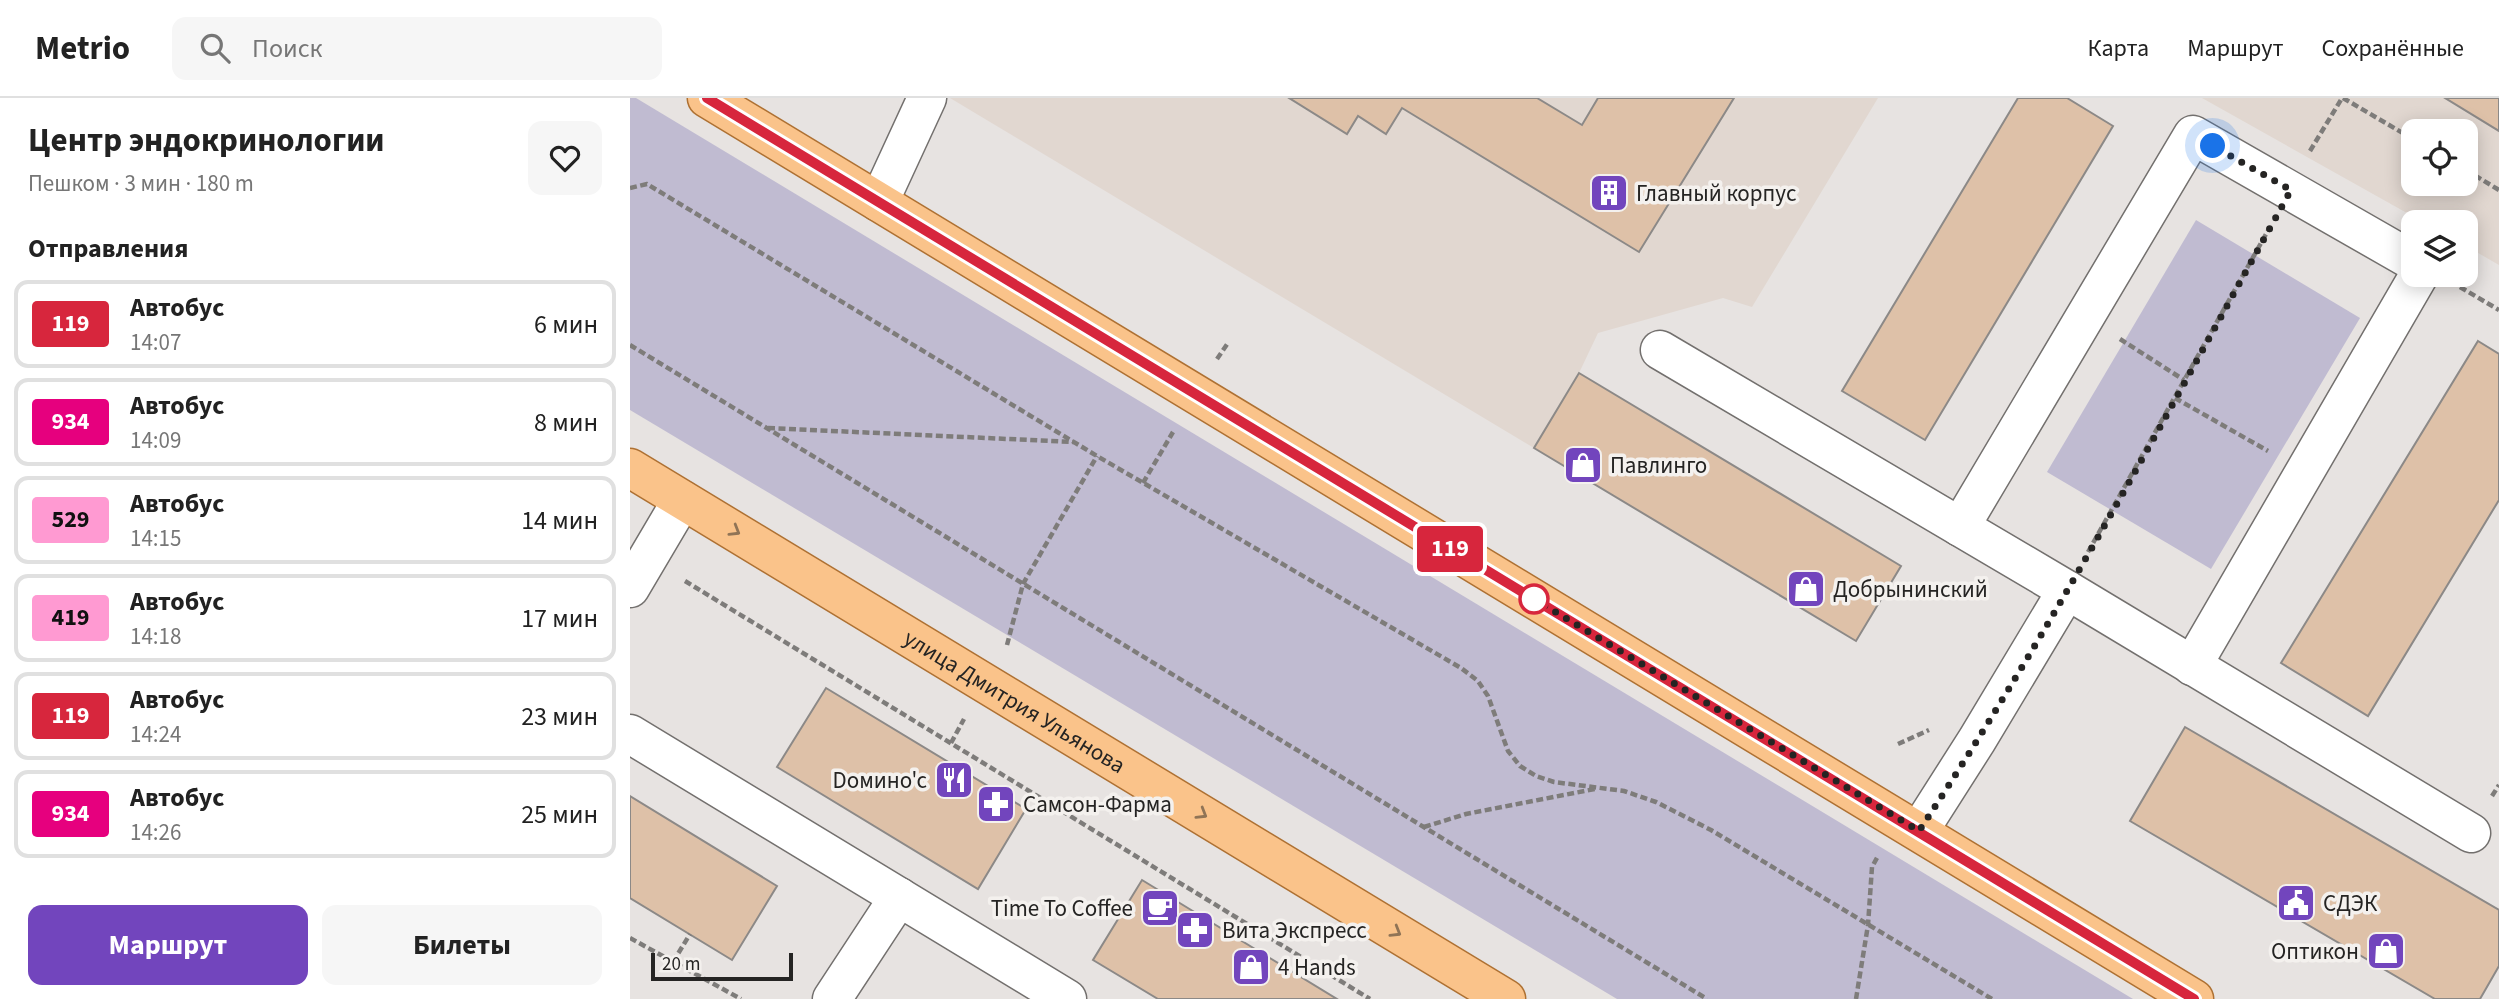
<!DOCTYPE html>
<html lang="ru">
<head>
<meta charset="utf-8">
<style>
  :root { --surface:#fff; --page:#f6f6f6; --text:#222; --muted:#767676; --line:#e0e0e0; --accent:#7245bd }
  body { margin:0; font-family:"Source Sans 3",sans-serif; background:var(--page); color:var(--text); height:100vh; display:flex; flex-direction:column; font-size:26px; white-space:nowrap }
  * { box-sizing:border-box; margin:0 }
  p { font-size:23px; color:var(--muted) }
  .icon { flex:none; width:38px; height:38px; fill:none; stroke:currentColor; stroke-width:2; stroke-linecap:round; stroke-linejoin:round }
  .map { position:relative; flex:1; overflow:hidden }
  .panel { display:flex; flex-direction:column; background:var(--surface); width:630px }
  .panel>* { flex:none }
  .badge { padding:0 14px; border-radius:5px; font-size:24px; line-height:46px }
  .fabs { position:absolute; left:1771px; top:21px; display:grid; gap:14px }
  .fabs a { display:grid; place-items:center; width:77px; height:77px; border-radius:14px; background:var(--surface); box-shadow:0 4px 18px #0003; font-size:35px }
  .scale { position:absolute; left:21px; bottom:18px; width:142px; box-sizing:border-box; padding-left:7px; border:4px solid #252423; border-top:0; font-size:19px; line-height:24px; white-space:nowrap; color:#252423; -webkit-text-stroke:5px #f4f1ee; paint-order:stroke }
  .you { position:absolute; width:35px; height:35px; margin:-18px; border:5px solid #fff; border-radius:50%; background:#1a73e8; box-shadow:0 0 0 10px #1a73e833 }
  .map>.badge { position:absolute; translate:-50% -50%; box-shadow:0 0 0 4px #fff }
  h2 { padding:0 28px; font-size:26px; line-height:63px }
  .round { display:grid; place-items:center; flex:none; width:74px; height:74px; border-radius:14px; background:var(--page) }
  .head { display:flex; align-items:center; justify-content:space-between; height:119px; padding:0 28px }
  h1 { font-size:33px; font-weight:700; line-height:52px }
  .cta { display:flex; gap:14px; margin-top:auto; padding:14px 28px }
  .cta a { flex:1; height:80px; border-radius:14px; background:var(--accent); color:#fff; font-size:28px; font-weight:700; line-height:80px; text-align:center }
  .cta a+a { background:var(--page); color:var(--text) }
  ul { padding:0; list-style:none }
  li { display:flex; align-items:center; gap:21px; height:88px; margin:0 14px 10px; padding:0 14px; border:4px solid var(--line); border-radius:14px }
  li div { flex:1 }
  li b { display:block; font-size:26px }
  li em { font-style:normal }
  li .badge { min-width:77px; font-weight:700; text-align:center }
  header { display:flex; align-items:center; gap:42px; box-sizing:border-box; height:98px; padding:0 35px; background:var(--surface); border-bottom:2px solid var(--line) }
  header strong { font-size:33px }
  nav { display:flex; gap:38px; margin-inline-start:auto; font-size:24px }
  .search { width:490px; height:63px; background:var(--page); display:flex; align-items:center; gap:18px; box-sizing:border-box; padding:0 24px; border-radius:14px; color:var(--muted); font-size:26px }
  main { display:flex; flex:1; min-height:0 }
  .map>svg:first-child { display:block }
  .built { fill:#e1d7d0; fill-rule:evenodd }
  .green { fill:#c0bbd1 }
  .building { fill:#dec1a8; stroke:#8c8987; stroke-width:2 }
  .lines { fill:none; stroke-linecap:round; stroke-linejoin:round }
  .minor-casing { stroke:#73706e; stroke-width:41 }
  .major-casing { stroke:#ae7133; stroke-width:41 }
  .path { stroke:#7e7c7a; stroke-width:4.5; stroke-dasharray:7 3.5; stroke-linecap:butt }
  .minor { stroke:#fff; stroke-width:38 }
  .major { stroke:#fac38a; stroke-width:38 }
  .oneway { stroke:#907456 }
  .line-casing { stroke:#fff; stroke-width:16 }
  .line { stroke:#d7263d; stroke-width:10 }
  .walk { stroke:#252423; stroke-width:7; stroke-dasharray:0 12.6 }
  .stop-dot { fill:#fff; stroke:#d7263d; stroke-width:3.5 }
  .labels { text-anchor:middle; stroke-width:7; stroke-linejoin:round; paint-order:stroke }
  .poi-label { font-size:23px; fill:#252423; stroke:#f4f1ee; text-anchor:start }
  .street-label { font-size:23px; fill:#252423; stroke:#f4f1ee }
</style>
</head>
<body>
<header>
<strong>Metrio</strong>
<div class="search"><svg class="icon" aria-label="search" viewBox="0 0 24 24"><circle cx="10" cy="10" r="6"/><path d="M15 15l6 6"/></svg>Поиск</div>
<nav><a>Карта</a><a>Маршрут</a><a>Сохранённые</a></nav>
</header>
<main>
<section class="panel">
<div class="head"><div><h1>Центр эндокринологии</h1><p>Пешком · 3 мин · 180 m</p></div><a class="round"><svg class="icon" aria-label="heart" viewBox="0 0 24 24"><path d="M12 20l-8-8c-3-5 5-10 8-4 3-6 11-1 8 4z"/></svg></a></div>
<h2>Отправления</h2>
<ul>
<li><span class="badge" style="background:#d7263d;color:#fff">119</span><div><b>Автобус</b><p>14:07</p></div><em>6 мин</em></li>
<li><span class="badge" style="background:#e6007e;color:#fff">934</span><div><b>Автобус</b><p>14:09</p></div><em>8 мин</em></li>
<li><span class="badge" style="background:#ff9ad2;color:#111">529</span><div><b>Автобус</b><p>14:15</p></div><em>14 мин</em></li>
<li><span class="badge" style="background:#ff9ad2;color:#111">419</span><div><b>Автобус</b><p>14:18</p></div><em>17 мин</em></li>
<li><span class="badge" style="background:#d7263d;color:#fff">119</span><div><b>Автобус</b><p>14:24</p></div><em>23 мин</em></li>
<li><span class="badge" style="background:#e6007e;color:#fff">934</span><div><b>Автобус</b><p>14:26</p></div><em>25 мин</em></li>
</ul>
<div class="cta"><a>Маршрут</a><a>Билеты</a></div>
</section>
<div class="map">
<svg width="1869" height="901" viewBox="0 0 1869 901">
  <rect width="100%" height="100%" fill="#e7e3e1"/>
  <g class="built">
    <polygon points="320,0 1248,0 1122,209 1093,200 968,235 949,275 904,350"/>
    <path d="M1572 0H1869V167L1836 148V124H1793ZM1783 33H1836V86H1783Z"/>
  </g>
  <g class="green">
    <polygon points="0,0 6,0 1503,901 987,901 0,312"/>
    <polygon points="1566,122 1730,220 1581,471 1417,374"/>
  </g>
  <g class="building">
    <polygon points="659,0 907,0 952,27 968,0 1104,0 1009,154 772,10 756,36 728,18 717,36"/>
    <polygon points="1388,0 1437,0 1483,28 1295,342 1212,293"/>
    <polygon points="1815,0 1869,0 1869,33"/>
    <polygon points="1848,243 1869,256 1869,402 1738,618 1651,565"/>
    <polygon points="949,275 1271,468 1226,543 904,350"/>
    <polygon points="196,590 396,711 348,791 147,669"/>
    <polygon points="1555,629 1869,812 1869,868 1850,901 1805,901 1500,723"/>
    <polygon points="0,698 147,788 102,862 0,800"/>
    <polygon points="512,782 707,901 528,901 463,862"/>
  </g>
  <g class="lines">
    <defs>
      <g id="minor">
        <polyline points="249,104 297,0"/>
        <polyline points="1030,252 1437,492 1841,735"/>
        <polyline points="1330,429 1563,37 1783,163"/>
        <polyline points="0,490 52,402"/>
        <polyline points="1562,568 1789,177"/>
        <polyline points="0,636 437,901"/>
        <polyline points="1289,733 1347,642 1437,492"/>
        <polyline points="202,901 269,799"/>
      </g>
      <g id="major">
        <polyline points="77,0 1564,901"/>
        <path id="s1" d="M0 370 876 901"/>
      </g>
    </defs>
    <use href="#minor" class="minor-casing"/>
    <use href="#major" class="major-casing"/>
    <g class="path">
      <polyline points="1713,0 1783,41"/>
      <polyline points="1680,53 1712,0"/>
      <polyline points="1836,72 1869,92"/>
      <polyline points="0,90 17,86 467,358 831,570 848,583 858,598 878,653 890,668 906,678 924,684 994,693 1026,704 1081,732 1362,901"/>
      <polyline points="1830,189 1869,212"/>
      <polyline points="1490,241 1554,282"/>
      <polyline points="0,247 1077,901"/>
      <polyline points="587,261 598,245"/>
      <polyline points="1545,300 1638,353"/>
      <polyline points="138,330 444,344"/>
      <polyline points="513,385 543,334"/>
      <polyline points="1458,454 1640,129"/>
      <polyline points="55,483 740,901"/>
      <polyline points="377,547 393,486 467,358"/>
      <polyline points="321,645 334,621"/>
      <polyline points="1268,646 1299,632"/>
      <polyline points="1862,698 1869,687"/>
      <polyline points="794,729 836,716 965,691"/>
      <polyline points="0,840 111,901"/>
      <polyline points="43,864 60,836"/>
      <polyline points="1226,901 1238,827 1242,769 1248,758"/>
    </g>
    <use href="#minor" class="minor"/>
    <use href="#major" class="major"/>
  </g>
  <defs><path id="oneway-chevron" d="M-2-3.5L2.5 0L-2 3.5" fill="none" stroke-width="1.6" stroke-linecap="round" stroke-linejoin="round" transform="scale(1.75)"/></defs>
  <g class="oneway">
    <use href="#oneway-chevron" transform="translate(105 433) rotate(31)"/>
    <use href="#oneway-chevron" transform="translate(572 716) rotate(31)"/>
    <use href="#oneway-chevron" transform="translate(766 834) rotate(31)"/>
  </g>
  <g class="lines">
    <defs>
      <polyline id="line" points="77,0 1564,901"/>
    </defs>
    <use href="#line" class="line-casing"/>
    <use href="#line" class="line"/>
    <path class="walk" d="M904 501 1289 733C1425 527 1541 308 1661 92L1583 48"/>
  </g>
  <defs>
    <symbol id="building-square" viewBox="-11 -11 22 22"><rect x="-9" y="-9" width="18" height="18" rx="4" fill="#7245bd" stroke="#f4f1ee"/><path d="M-4-6H4V6H1V3H-1V6H-4ZM-2.5-4.3h1.7v1.8h-1.7ZM.8-4.3h1.7v1.8H.8ZM-2.5-1h1.7V.8h-1.7ZM.8-1h1.7V.8H.8Z" fill="#fff"/></symbol>
    <symbol id="shop-square" viewBox="-11 -11 22 22"><rect x="-9" y="-9" width="18" height="18" rx="4" fill="#7245bd" stroke="#f4f1ee"/><path d="M-5-2.5h2.3a2.7 3.5 0 0 1 5.4 0H5L5.5 6h-11ZM-1.5-2.5h3a1.5 2.3 0 0 0-3 0Z" fill="#fff"/></symbol>
    <symbol id="restaurant-square" viewBox="-11 -11 22 22"><rect x="-9" y="-9" width="18" height="18" rx="4" fill="#7245bd" stroke="#f4f1ee"/><path d="M-5-6h1v4h1v-4h1v4h1v-4h1v5L-1.5 .5V6h-2V.5L-5-1ZM5-6V6H3V1.5H1.5Q1.5-4 5-6Z" fill="#fff"/></symbol>
    <symbol id="pharmacy-square" viewBox="-11 -11 22 22"><rect x="-9" y="-9" width="18" height="18" rx="4" fill="#7245bd" stroke="#f4f1ee"/><path d="M-2-6h4v4h4v4h-4v4h-4v-4h-4v-4h4Z" fill="#fff"/></symbol>
    <symbol id="civic-square" viewBox="-11 -11 22 22"><rect x="-9" y="-9" width="18" height="18" rx="4" fill="#7245bd" stroke="#f4f1ee"/><path d="M-.6-6.5H3V-4.5H.6V-3L4-1V1h2V6H-6V1h2V-1L-.6-3ZM-1.2 2.5V6h2.4V2.5Z" fill="#fff"/></symbol>
    <symbol id="cafe-square" viewBox="-11 -11 22 22"><rect x="-9" y="-9" width="18" height="18" rx="4" fill="#7245bd" stroke="#f4f1ee"/><path d="M-5.5-4.5H6V0H3Q3 3.5 0 3.5H-2.5Q-5.5 3.5-5.5 0ZM3-3.2v2h1.7v-2ZM-6 4.5H4V6H-6Z" fill="#fff"/></symbol>
  </defs>
  <g fill-rule="evenodd">
    <use href="#building-square" x="957" y="73" width="44" height="44"/>
    <use href="#shop-square" x="931" y="345" width="44" height="44"/>
    <use href="#shop-square" x="1154" y="469" width="44" height="44"/>
    <use href="#restaurant-square" x="302" y="660" width="44" height="44"/>
    <use href="#pharmacy-square" x="344" y="684" width="44" height="44"/>
    <use href="#civic-square" x="1644" y="783" width="44" height="44"/>
    <use href="#cafe-square" x="508" y="788" width="44" height="44"/>
    <use href="#pharmacy-square" x="543" y="810" width="44" height="44"/>
    <use href="#shop-square" x="1734" y="831" width="44" height="44"/>
    <use href="#shop-square" x="599" y="847" width="44" height="44"/>
  </g>
  <circle class="stop-dot" cx="904" cy="501" r="14"/>
  <g class="labels">
    <g class="poi-label">
      <text x="1006" y="103">Главный корпус</text>
      <text x="980" y="375">Павлинго</text>
      <text x="1203" y="499">Добрынинский</text>
      <text x="297" y="690" text-anchor="end">Dомино'с</text>
      <text x="393" y="714">Самсон-Фарма</text>
      <text x="1693" y="813">СДЭК</text>
      <text x="503" y="818" text-anchor="end">Time To Coffee</text>
      <text x="592" y="840">Вита Экспресс</text>
      <text x="1729" y="861" text-anchor="end">Оптикон</text>
      <text x="648" y="877">4 Hands</text>
    </g>
    <g class="street-label">
      <text dy="8" stroke="none"><textPath href="#s1" startOffset="450">улица Дмитрия Ульянова</textPath></text>
    </g>
  </g>
</svg>
<div class="fabs">
<a><svg class="icon" aria-label="locate" viewBox="0 0 24 24"><circle cx="12" cy="12" r="6"/><path d="M12 2v4M12 18v4M2 12h4M18 12h4"/></svg></a>
<a><svg class="icon" aria-label="layers" viewBox="0 0 24 24"><path d="M12 4l9 5-9 5-9-5zM3 14l9 5 9-5"/></svg></a>
</div>
<div class="scale">20 m</div>
<div class="you" style="left:1583px;top:48px"></div>
<b class="badge" style="left:820px;top:451px;background:#d7263d;color:#fff">119</b>
</div>
</main>
</body>
</html>
